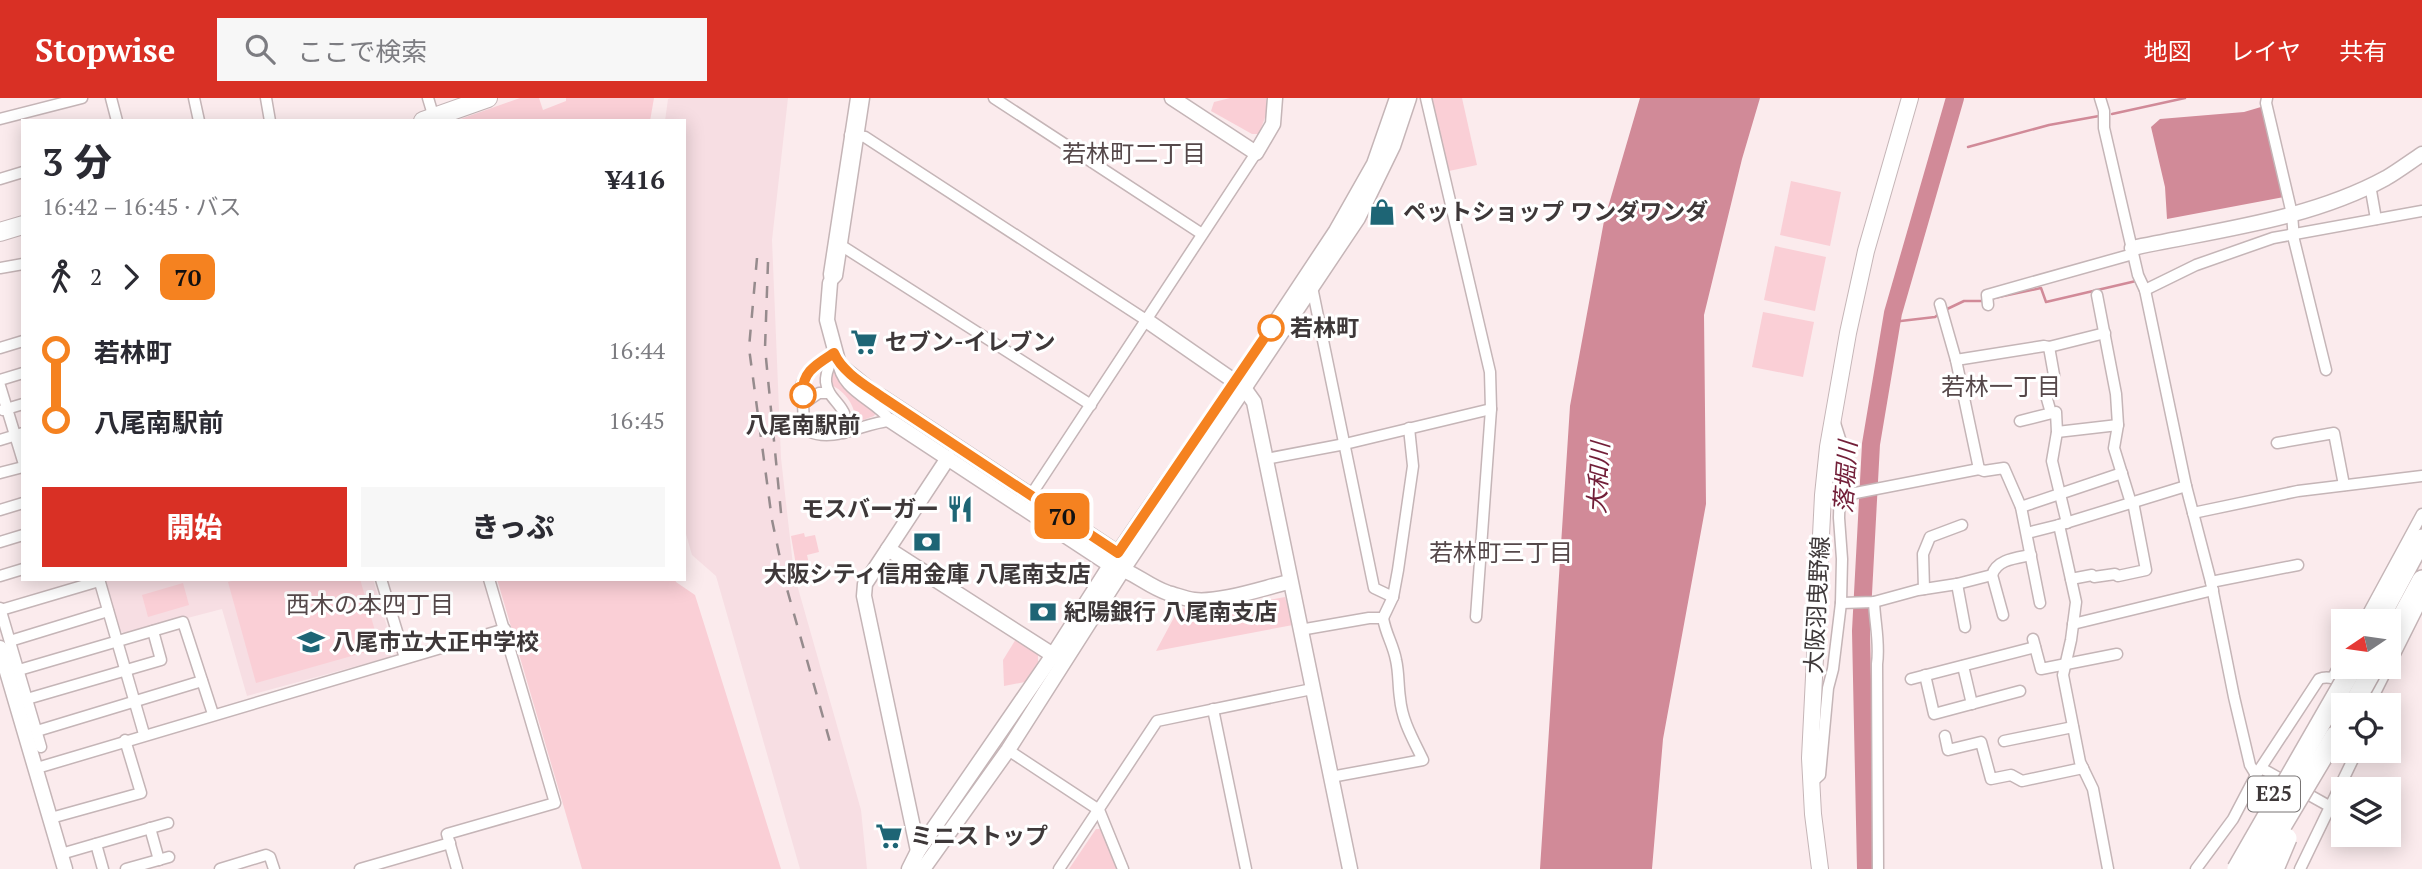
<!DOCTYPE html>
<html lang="ja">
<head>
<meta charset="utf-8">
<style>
  :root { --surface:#fff; --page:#f7f7f7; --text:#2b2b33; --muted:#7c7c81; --accent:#d93025 }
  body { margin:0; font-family:"PT Serif","Noto Sans JP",serif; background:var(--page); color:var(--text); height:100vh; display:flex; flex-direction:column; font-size:26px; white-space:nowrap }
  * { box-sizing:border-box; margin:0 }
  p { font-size:23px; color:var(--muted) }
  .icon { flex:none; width:38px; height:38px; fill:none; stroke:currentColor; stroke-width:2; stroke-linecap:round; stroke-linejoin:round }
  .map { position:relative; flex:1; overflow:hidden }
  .details { position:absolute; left:21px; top:21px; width:665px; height:462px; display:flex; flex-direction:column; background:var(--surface); border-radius:0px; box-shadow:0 4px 18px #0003 }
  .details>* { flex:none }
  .badge { padding:0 14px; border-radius:10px; font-size:24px; line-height:46px }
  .needle { width:46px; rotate:257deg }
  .tools { position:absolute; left:2331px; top:511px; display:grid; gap:14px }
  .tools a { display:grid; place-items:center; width:70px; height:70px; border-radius:0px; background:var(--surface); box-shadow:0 4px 18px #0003; font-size:35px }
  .map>.badge { position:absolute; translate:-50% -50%; box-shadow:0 0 0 4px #fff }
  .legs { display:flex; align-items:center; gap:10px; height:77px; padding:0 21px; font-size:23px }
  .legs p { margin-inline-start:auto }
  .headline { display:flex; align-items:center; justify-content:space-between; height:119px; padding:0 21px }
  h1 { font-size:38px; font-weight:800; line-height:52px }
  .primary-button { display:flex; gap:14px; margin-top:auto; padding:14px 21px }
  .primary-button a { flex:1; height:80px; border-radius:0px; background:var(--accent); color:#fff; font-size:28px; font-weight:800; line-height:80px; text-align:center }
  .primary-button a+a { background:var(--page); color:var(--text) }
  ul { padding:0 21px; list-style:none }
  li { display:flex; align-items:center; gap:24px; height:70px; font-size:26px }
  li i { display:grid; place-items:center; width:10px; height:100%; margin:0 9px; background:currentColor }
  li i::after { content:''; width:18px; height:18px; margin:-9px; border:5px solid; border-radius:50%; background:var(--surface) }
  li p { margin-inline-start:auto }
  li:first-child i { background:linear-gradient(#0000 50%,currentColor 0) }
  li:last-child i { background:linear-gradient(currentColor 50%,#0000 0) }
  header { display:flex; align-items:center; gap:42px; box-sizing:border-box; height:98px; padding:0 35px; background:var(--accent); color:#fff }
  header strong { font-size:33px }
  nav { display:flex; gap:38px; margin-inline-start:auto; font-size:24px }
  .search { width:490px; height:63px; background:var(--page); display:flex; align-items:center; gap:18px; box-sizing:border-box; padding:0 24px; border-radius:0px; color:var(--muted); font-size:26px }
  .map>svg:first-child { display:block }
  .built { fill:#f7dee3 }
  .green { fill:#facfd6 }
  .water { fill:#d18a98 }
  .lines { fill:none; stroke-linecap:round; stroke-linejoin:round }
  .stream { stroke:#d18a98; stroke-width:2.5 }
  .river { stroke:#d18a98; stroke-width:18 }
  .minor-casing { stroke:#c5b5b7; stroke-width:13 }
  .tertiary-casing { stroke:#c5b5b7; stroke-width:17 }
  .secondary-casing { stroke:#c5b5b7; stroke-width:18 }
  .primary-casing { stroke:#c5b5b7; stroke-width:20 }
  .motorway-casing { stroke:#c5b5b7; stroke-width:22 }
  .minor { stroke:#fff; stroke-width:10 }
  .tertiary { stroke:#fff; stroke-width:14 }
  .secondary { stroke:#fff; stroke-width:16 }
  .primary { stroke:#fff; stroke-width:18 }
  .motorway { stroke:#fff; stroke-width:19 }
  .rail { stroke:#968b8d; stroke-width:2.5; stroke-dasharray:12 12; stroke-linecap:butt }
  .motorway-bridge-casing { stroke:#c5b5b7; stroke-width:22; stroke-linecap:butt }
  .motorway-bridge { stroke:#fff; stroke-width:19 }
  .line-1-casing { stroke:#fff; stroke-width:16 }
  .line-1 { stroke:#f58220; stroke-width:10 }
  .stop-1-dot { fill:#fff; stroke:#f58220; stroke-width:3.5 }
  .labels { text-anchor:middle; stroke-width:6; stroke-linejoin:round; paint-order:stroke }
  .shield { fill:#fff; stroke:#787474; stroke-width:2 }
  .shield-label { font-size:21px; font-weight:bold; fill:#3e3839 }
  .poi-label { font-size:23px; font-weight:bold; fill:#3e3839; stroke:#fff; text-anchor:start }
  .stop-label { font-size:23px; font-weight:bold; fill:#3e3839; stroke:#fff; text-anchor:start }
  .street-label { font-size:23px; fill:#3e3839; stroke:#fff }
  .neighbourhood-label { font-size:24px; fill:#55484a; stroke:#fff }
  .water-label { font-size:24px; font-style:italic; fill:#721e38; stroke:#fff }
</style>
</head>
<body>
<header>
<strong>Stopwise</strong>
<div class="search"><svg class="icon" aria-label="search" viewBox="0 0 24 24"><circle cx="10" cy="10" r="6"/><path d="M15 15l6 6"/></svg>ここで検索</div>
<nav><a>地図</a><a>レイヤ</a><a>共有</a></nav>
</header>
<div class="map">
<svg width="2422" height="771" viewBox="0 0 2422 771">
  <rect width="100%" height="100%" fill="#fbebed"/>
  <g class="built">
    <polygon points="671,0 788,0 772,142 781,360 794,476 861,712 867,771 800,771 716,478 692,457 684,429 684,23 665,23 668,1"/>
    <polygon points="105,481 373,481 394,553 390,559 247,598 222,511 126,536 120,533"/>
  </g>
  <g class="green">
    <polygon points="520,0 539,0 543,12 566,3 566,0 654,0 650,23 455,23"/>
    <polygon points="1230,0 1266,0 1267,14 1259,36 1252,36 1211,13 1214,4"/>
    <polygon points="1430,0 1462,0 1477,67 1449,73"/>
    <polygon points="1791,83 1841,94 1830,148 1780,137"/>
    <polygon points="1775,148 1826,159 1815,213 1764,202"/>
    <polygon points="1763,214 1814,224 1803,279 1752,269"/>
    <path d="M834 270 838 279 876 315 874 318 855 325C857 309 845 293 831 287L832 273Z"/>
    <polygon points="804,435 805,439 815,437 819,454 807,457 809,466 806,468 806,471 797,473 791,438"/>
    <polygon points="239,481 360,481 380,550 256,585 228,484"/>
    <polygon points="497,481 675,481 676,484 695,497 781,771 582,771"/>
    <polygon points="183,485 189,507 148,519 142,497"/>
    <polygon points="1285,499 1293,527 1156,553 1179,510 1208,513"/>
    <polygon points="1016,541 1038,555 1038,564 1025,584 1004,588 1003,562"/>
    <polygon points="1096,731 1101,731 1117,771 1069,771"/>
  </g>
  <g class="water">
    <polygon points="1640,0 1760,0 1742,61 1704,217 1706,406 1663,641 1652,771 1540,771 1570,308 1604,123"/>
    <polygon points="2261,9 2284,99 2167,121 2165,89 2151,29 2160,21 2244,14"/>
  </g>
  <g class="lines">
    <g class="stream">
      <polyline points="2112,16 2185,0"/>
      <polyline points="1968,49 2049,27 2099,18"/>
      <polyline points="1994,200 2041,190 2046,204 2136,183"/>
      <polyline points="1945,212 1964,203 1984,203"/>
      <polyline points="1892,224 1935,219 1939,216"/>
    </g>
    <polyline class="river" points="1866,771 1861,533 1871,346 1893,215 1955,0"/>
    <defs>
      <g id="minor">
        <polyline points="111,0 117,23"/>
        <polyline points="194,0 199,23"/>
        <polyline points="266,0 270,23"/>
        <polyline points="428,0 434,20"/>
        <polyline points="994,0 1202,136"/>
        <polyline points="1426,0 1490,274 1491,311 1476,519"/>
        <polyline points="2100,0 2104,13 2104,30 2138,177 2145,192 2186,388 2211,484 2234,599 2250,667 2256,677"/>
        <polyline points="2267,0 2266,5 2292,116 2294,142 2326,272"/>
        <polyline points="0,21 82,0"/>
        <polyline points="850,37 865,39 1146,222"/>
        <polyline points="0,81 23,74"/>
        <polyline points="2370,87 2376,121"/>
        <polyline points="842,148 1091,307"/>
        <polyline points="0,170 23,166"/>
        <polyline points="830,185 837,178 864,0"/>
        <polyline points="830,185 829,176 856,0"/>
        <polyline points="1312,189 1374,490 1393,499"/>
        <polyline points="2145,192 2196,167 2273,140 2422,113"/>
        <polyline points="2097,197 2116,296 2118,327 2114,350 2131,405"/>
        <polyline points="1940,206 1956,262 1979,371 1984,373 2004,370 2021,409 2040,505"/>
        <polyline points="1988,207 1987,197 2133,156"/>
        <polyline points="2049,249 2054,277"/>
        <polyline points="0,250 23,243"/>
        <path d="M834 255 818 265 802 285 804 326 808 333C835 346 863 324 891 323"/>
        <path d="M834 256C831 264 825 274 826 284 828 305 853 308 844 335"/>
        <polyline points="1956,262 2044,248 2049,249 2105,235"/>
        <path d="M838 263C841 294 875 301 891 323"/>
        <polyline points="840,265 882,299"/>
        <polyline points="0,282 23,275"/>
        <polyline points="0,288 23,363"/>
        <polyline points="2045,294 2051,315"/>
        <polyline points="803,306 819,295 829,295"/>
        <polyline points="3,312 23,306"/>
        <polyline points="2020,323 2056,314 2057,334 2052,363 2067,425"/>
        <polyline points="2057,334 2118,327"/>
        <polyline points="0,342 23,335"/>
        <polyline points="2277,345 2334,335 2344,387"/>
        <polyline points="1266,361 1345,346 1491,311"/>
        <polyline points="0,375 23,369"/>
        <polyline points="1031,397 1256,55"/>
        <polyline points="1840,398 1979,371"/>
        <polyline points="2021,409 2122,375"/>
        <polyline points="0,412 23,405"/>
        <polyline points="2193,415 2298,393 2422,378"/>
        <polyline points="2059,427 2076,504 2071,542 2063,577 2080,664 2093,691 2108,771"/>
        <polyline points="2027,435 2059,427 2186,388"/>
        <polyline points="0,444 23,437"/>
        <polyline points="1992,477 2003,517"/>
        <polyline points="0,478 23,471"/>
        <polyline points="99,481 144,636"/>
        <polyline points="381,481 405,560"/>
        <polyline points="2071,481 2092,477 2094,479 2115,476 2118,478 2146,472 2133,404"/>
        <polyline points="2211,484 2298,467"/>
        <polyline points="1957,486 1965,529"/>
        <polyline points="1924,491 1923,456 1930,439 1962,427"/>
        <path d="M1874 504C1875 526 1880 545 1877 566L1878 771"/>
        <path d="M1841 505 1874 504 1918 492 1957 486 1992 477C1997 461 2017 460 2031 457"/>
        <polyline points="0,510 41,649"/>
        <polyline points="1,512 99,483"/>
        <polyline points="1383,520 1393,499 1398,472 1413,368 1409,330"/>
        <polyline points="2364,523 2422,416"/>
        <polyline points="2073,526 2213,492"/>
        <path d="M1300 532 1369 520H1383C1386 537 1393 546 1396 562 1399 575 1398 587 1400 600 1402 623 1413 641 1423 662L1331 679"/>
        <polyline points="2033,541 2041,571 2117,556"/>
        <polyline points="10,543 108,513"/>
        <polyline points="1963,568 1972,606"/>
        <polyline points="2389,568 2422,502"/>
        <polyline points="19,572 183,524 213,616"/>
        <polyline points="1925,577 1934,616 2020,593"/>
        <polyline points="2333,579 2343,561"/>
        <polyline points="1911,581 2035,549"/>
        <polyline points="27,601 161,562 153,533"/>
        <polyline points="2371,603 2388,569"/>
        <polyline points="1213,611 1246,771"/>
        <polyline points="37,633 202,583"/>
        <polyline points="1945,638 1948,652 1981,644 1991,681 2011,677 2022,683 2083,670"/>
        <polyline points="2004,643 2073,629"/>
        <polyline points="1008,652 1099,712 1123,771"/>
        <polyline points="37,670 505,531"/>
        <polyline points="2261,670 2329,708"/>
        <polyline points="1810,686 1820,677 1828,590 1833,571 1841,505 1842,461 1839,420 1841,344 1834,322"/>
        <polyline points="51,720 141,695 125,642"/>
        <polyline points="150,730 159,762"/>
        <polyline points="96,746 103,771"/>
        <polyline points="61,756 168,725"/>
        <polyline points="126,771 169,759"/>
        <polyline points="220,771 266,757 270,759 274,771"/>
        <polyline points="360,771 450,745"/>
        <polyline points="457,771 447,736 555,705 489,481"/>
        <polyline points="1059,771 1157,623 1312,591"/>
        <path d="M2196 771 2233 721 2256 677 2319 581C2336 574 2357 594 2371 603L2374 607"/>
        <polyline points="2300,771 2357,653"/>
      </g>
      <g id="tertiary">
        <polyline points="1172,0 1256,55 1273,26 1275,0"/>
        <path d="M2132 150C2216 132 2309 122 2386 80 2398 73 2410 64 2422 56"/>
        <polyline points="830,185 827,222 838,263"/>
        <polyline points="1146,222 1244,290 1254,304 1350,771"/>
        <polyline points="882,299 1118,455 1122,464"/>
        <path d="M891 323 1110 467C1132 472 1147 488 1168 495 1176 497 1186 501 1194 502 1220 505 1263 490 1289 484"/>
        <polyline points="888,451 1053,557"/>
        <polyline points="0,550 65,771"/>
        <polyline points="918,753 864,498 865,486 948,360"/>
        <polyline points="909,771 918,753 1053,557 1118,455 1236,284 1336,133 1374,66 1397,0"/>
        <polyline points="923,771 1008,652 1124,470 1358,120 1393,48 1409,0"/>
      </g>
      <polyline id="secondary" points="1820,771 1813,716 1810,660 1823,397 1828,349 1848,235 1866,153 1910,0"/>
      <g id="primary">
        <polyline points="423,23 488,0"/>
        <polyline points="0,134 23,127"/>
      </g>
      <g id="motorway">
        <polyline points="2378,523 2422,441"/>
        <polyline points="2389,543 2422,482"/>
      </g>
    </defs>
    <use href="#minor" class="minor-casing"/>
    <use href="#tertiary" class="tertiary-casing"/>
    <use href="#secondary" class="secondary-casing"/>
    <use href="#primary" class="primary-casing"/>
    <use href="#motorway" class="motorway-casing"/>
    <use href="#minor" class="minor"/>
    <use href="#tertiary" class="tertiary"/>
    <use href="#secondary" class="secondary"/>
    <use href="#primary" class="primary"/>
    <use href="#motorway" class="motorway"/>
    <g class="rail">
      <polyline points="757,160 749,250 772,422 785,484 830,644"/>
      <polyline points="768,164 765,250 782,425"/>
    </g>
    <defs>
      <g id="motorway-bridge">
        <polyline points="2353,607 2374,569"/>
        <polyline points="2237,771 2353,569"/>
        <polyline points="2256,771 2335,638"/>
        <polyline points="2274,771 2287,740"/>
      </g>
    </defs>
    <use href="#motorway-bridge" class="motorway-bridge-casing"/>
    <use href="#motorway-bridge" class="motorway-bridge"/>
  </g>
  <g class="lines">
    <defs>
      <path id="line-1" d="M803 297C801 274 817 266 834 255 842 274 865 287 882 299L1118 455 1271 230"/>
    </defs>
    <use href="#line-1" class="line-1-casing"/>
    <use href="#line-1" class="line-1"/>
  </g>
  <defs>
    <symbol id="shop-bare" viewBox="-9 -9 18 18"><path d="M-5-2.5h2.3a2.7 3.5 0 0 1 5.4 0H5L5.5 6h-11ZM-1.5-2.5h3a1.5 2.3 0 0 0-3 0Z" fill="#1e6575" stroke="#fff" stroke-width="2.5" paint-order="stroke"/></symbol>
    <symbol id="supermarket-bare" viewBox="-9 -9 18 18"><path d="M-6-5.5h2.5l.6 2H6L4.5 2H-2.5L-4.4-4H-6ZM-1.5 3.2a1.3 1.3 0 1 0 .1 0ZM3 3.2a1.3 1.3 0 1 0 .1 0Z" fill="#1e6575" stroke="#fff" stroke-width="2.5" paint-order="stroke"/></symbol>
    <symbol id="restaurant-bare" viewBox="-9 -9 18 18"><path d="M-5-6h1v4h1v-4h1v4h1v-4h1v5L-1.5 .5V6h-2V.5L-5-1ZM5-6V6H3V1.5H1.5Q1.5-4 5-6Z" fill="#1e6575" stroke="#fff" stroke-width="2.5" paint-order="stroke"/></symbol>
    <symbol id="bank-bare" viewBox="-9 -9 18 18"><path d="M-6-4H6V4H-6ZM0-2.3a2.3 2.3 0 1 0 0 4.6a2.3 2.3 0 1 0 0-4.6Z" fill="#1e6575" stroke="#fff" stroke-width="2.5" paint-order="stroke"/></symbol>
    <symbol id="school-bare" viewBox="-9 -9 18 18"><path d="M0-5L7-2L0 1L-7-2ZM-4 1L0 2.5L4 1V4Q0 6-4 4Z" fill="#1e6575" stroke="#fff" stroke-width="2.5" paint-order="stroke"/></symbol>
  </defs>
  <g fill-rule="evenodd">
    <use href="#shop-bare" x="1363" y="95" width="38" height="38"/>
    <use href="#supermarket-bare" x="845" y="225" width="38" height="38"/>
    <use href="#restaurant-bare" x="941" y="392" width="38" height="38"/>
    <use href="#bank-bare" x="908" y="425" width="38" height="38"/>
    <use href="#bank-bare" x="1024" y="495" width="38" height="38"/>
    <use href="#school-bare" x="292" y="525" width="38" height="38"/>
    <use href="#supermarket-bare" x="870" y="719" width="38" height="38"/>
  </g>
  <g class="stop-1-dot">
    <circle cx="1271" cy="230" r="12"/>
    <circle cx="803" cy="297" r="12"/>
  </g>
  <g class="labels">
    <rect class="shield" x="2248" y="678.5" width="52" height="35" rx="5"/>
    <g class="shield-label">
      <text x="2274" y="703">E25</text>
    </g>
    <g class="poi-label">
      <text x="1403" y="122">ペットショップ ワンダワンダ</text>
      <text x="885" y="252">セブン-イレブン</text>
      <text x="939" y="419" text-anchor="end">モスバーガー</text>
      <text x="927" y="484" text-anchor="middle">大阪シティ信用金庫 八尾南支店</text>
      <text x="1064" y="522">紀陽銀行 八尾南支店</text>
      <text x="332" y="552">八尾市立大正中学校</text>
      <text x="910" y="746">ミニストップ</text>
    </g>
    <g class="stop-label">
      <text x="1290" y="238">若林町</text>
      <text x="803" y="335" text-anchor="middle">八尾南駅前</text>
    </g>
    <g class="street-label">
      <text transform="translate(1817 507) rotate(-87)" y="8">大阪羽曳野線</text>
    </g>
    <g class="neighbourhood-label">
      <text x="1134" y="64">若林町二丁目</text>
      <text x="2001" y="297">若林一丁目</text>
      <text x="1501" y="463">若林町三丁目</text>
      <text x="370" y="515">西木の本四丁目</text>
    </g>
    <g class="water-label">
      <text transform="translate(1846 379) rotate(-86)" y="8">落堀川</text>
      <text transform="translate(1599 380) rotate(-87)" y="8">大和川</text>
    </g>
  </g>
</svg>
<div class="tools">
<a><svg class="needle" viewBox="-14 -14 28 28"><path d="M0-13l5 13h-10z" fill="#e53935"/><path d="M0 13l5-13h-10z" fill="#7c7c81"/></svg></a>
<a><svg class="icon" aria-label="locate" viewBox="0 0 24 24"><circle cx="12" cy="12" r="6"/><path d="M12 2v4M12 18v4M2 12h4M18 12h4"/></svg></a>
<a><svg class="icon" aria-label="layers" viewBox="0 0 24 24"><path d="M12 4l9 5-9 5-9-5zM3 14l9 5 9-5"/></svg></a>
</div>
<b class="badge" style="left:1062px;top:418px;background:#f58220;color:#111">70</b>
<section class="details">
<div class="headline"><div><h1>3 分</h1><p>16:42 – 16:45 · バス</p></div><b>¥416</b></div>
<div class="legs"><svg class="icon" aria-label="walk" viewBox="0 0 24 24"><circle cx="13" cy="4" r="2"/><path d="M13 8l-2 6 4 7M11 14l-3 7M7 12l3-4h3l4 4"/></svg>2<svg class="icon" aria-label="forward" viewBox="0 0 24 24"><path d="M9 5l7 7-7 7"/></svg><b class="badge" style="background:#f58220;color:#111">70</b></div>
<ul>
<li><i style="color:#f58220"></i><b>若林町</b><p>16:44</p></li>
<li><i style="color:#f58220"></i><b>八尾南駅前</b><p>16:45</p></li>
</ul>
<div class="primary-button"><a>開始</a><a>きっぷ</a></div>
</section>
</div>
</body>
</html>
